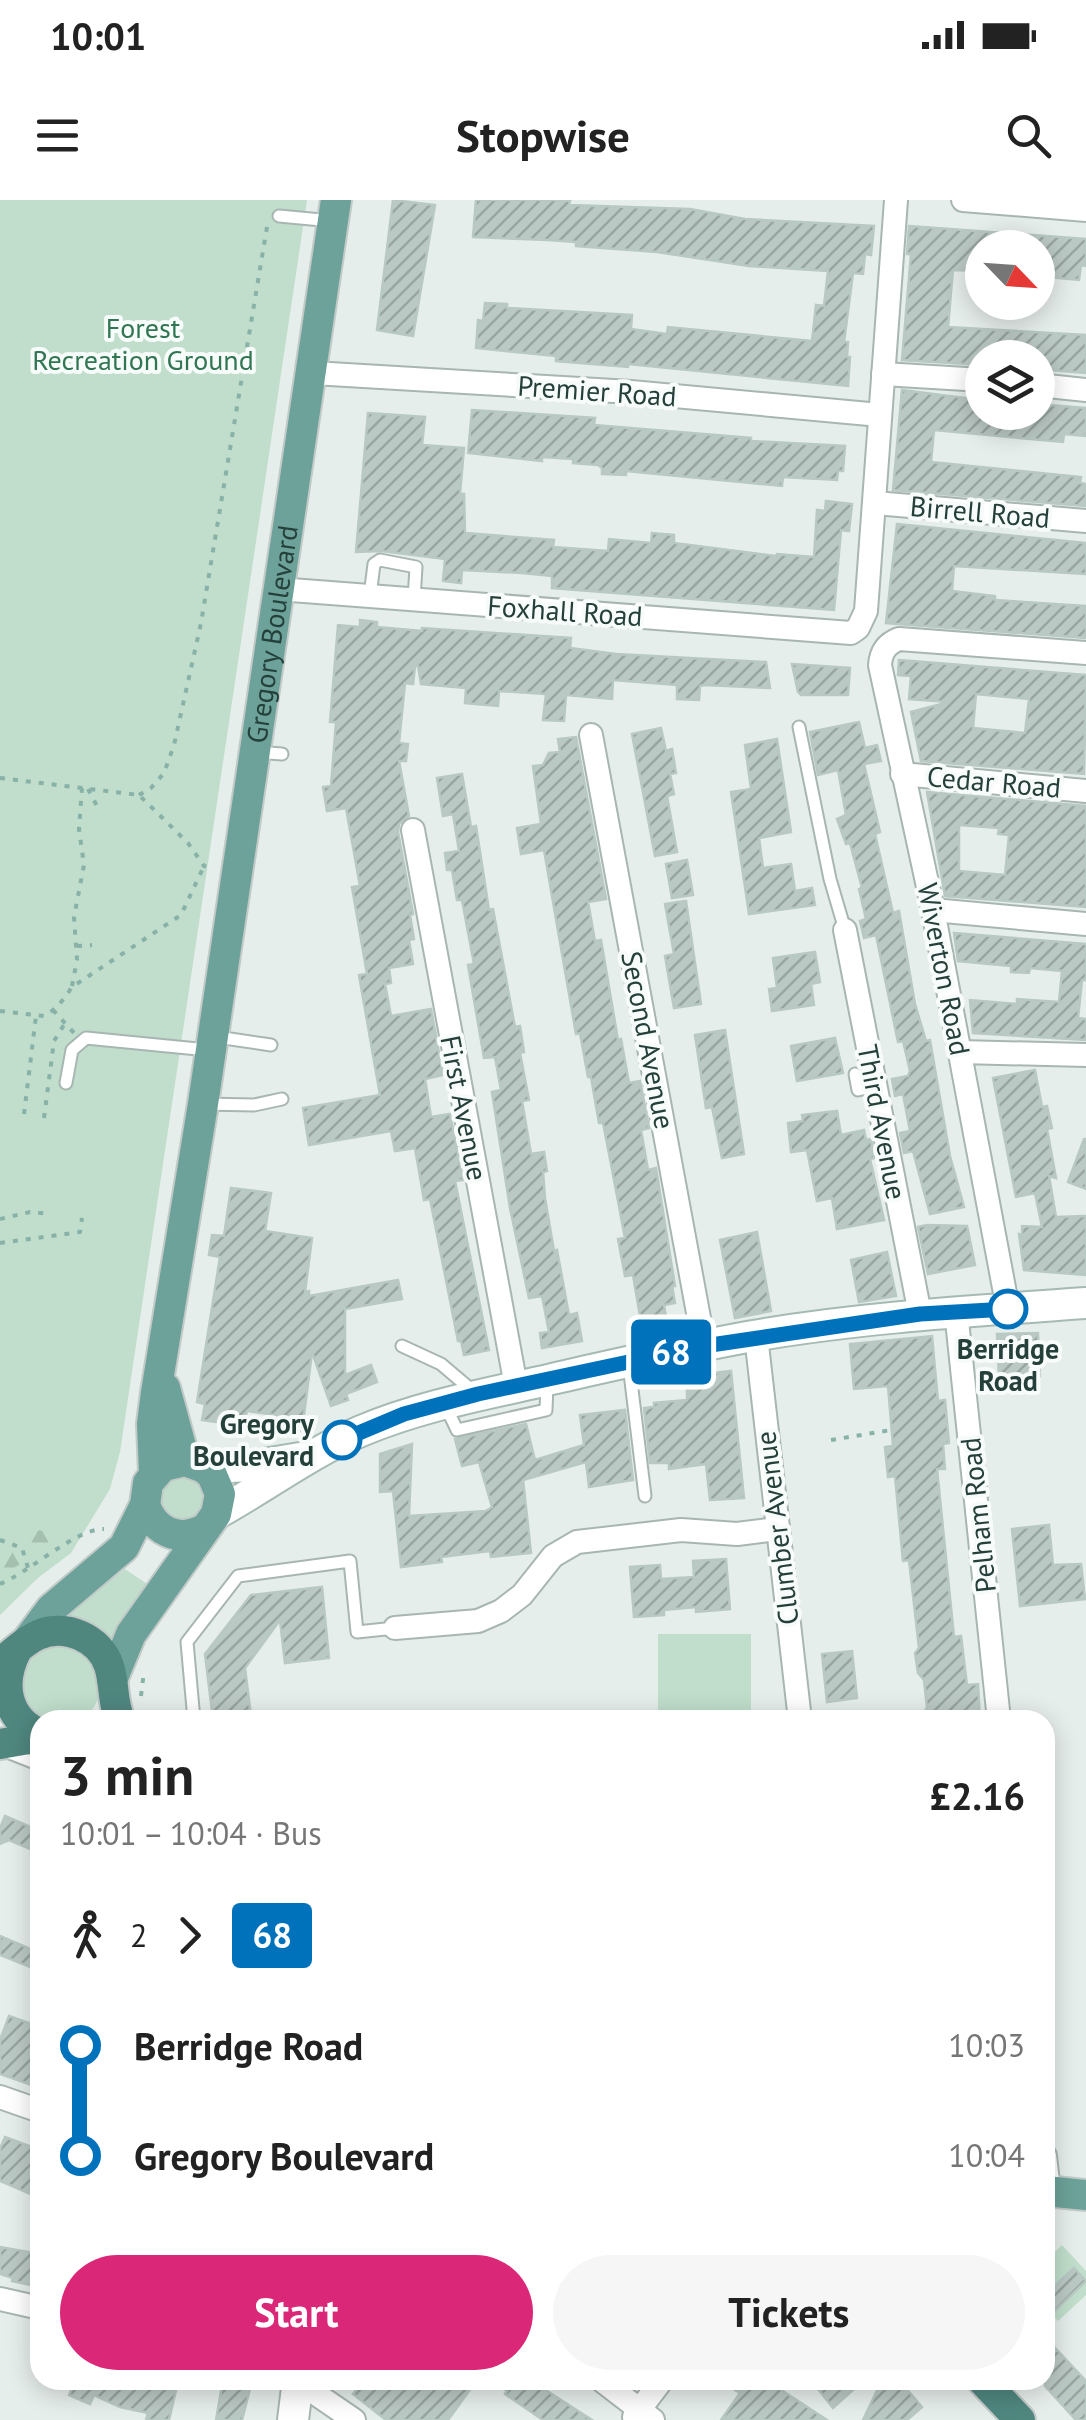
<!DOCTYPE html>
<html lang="en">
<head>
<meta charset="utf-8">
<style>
  :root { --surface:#fff; --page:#f6f6f6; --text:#222; --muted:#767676; --accent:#db2777 }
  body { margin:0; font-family:"PT Sans",sans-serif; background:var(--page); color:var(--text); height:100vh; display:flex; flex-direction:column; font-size:38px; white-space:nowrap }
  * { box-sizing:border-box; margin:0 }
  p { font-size:32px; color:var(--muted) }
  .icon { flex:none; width:55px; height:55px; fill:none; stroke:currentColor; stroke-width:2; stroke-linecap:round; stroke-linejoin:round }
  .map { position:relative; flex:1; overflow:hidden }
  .sheet { position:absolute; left:30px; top:1510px; width:1025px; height:680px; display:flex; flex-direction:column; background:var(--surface); border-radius:30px; box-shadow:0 5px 25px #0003 }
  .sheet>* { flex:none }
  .badge { padding:0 20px; border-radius:8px; font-size:35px; line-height:65px }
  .needle { width:65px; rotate:115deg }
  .buttons { position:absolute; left:965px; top:30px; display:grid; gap:20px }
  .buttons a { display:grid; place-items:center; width:90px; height:90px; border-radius:50%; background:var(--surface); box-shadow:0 5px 25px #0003; font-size:50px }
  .map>.badge { position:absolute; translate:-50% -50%; box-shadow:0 0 0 5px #fff }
  .legs { display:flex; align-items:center; gap:15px; height:110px; padding:0 30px; font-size:32px }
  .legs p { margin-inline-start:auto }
  .summary { display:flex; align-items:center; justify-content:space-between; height:170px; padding:0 30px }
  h1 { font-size:55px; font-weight:800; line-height:75px }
  .button { display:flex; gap:20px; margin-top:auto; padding:20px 30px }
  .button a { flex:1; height:115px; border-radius:60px; background:var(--accent); color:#fff; font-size:40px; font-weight:800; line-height:115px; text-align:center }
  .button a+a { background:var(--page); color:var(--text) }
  ul { padding:0 30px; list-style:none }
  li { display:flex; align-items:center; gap:35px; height:110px; font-size:38px }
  li i { display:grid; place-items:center; width:15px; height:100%; margin:0 12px; background:currentColor }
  li i::after { content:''; width:25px; height:25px; margin:-12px; border:8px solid; border-radius:50%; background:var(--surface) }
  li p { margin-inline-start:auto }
  li:first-child i { background:linear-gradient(#0000 50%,currentColor 0) }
  li:last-child i { background:linear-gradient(currentColor 50%,#0000 0) }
  .status { display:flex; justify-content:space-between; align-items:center; height:70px; padding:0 50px; background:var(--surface); direction:ltr }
  .status svg { height:28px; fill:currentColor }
  header { display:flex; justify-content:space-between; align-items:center; height:130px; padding:0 30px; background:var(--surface); font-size:45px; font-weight:800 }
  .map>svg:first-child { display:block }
  .green { fill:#c0decb }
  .forest { fill:url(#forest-firs) }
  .building { fill:url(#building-hatch); stroke:#b8c8c3; stroke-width:2.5; fill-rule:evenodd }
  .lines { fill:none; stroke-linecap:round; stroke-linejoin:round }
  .service-casing { stroke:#a8b6b3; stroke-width:15 }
  .minor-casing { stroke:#a8b6b3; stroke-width:26 }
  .tertiary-casing { stroke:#a8b6b3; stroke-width:34 }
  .secondary-casing { stroke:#a5bab4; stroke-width:34 }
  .primary-casing { stroke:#c2cac8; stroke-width:34 }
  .trunk-casing { stroke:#c2cac8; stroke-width:34 }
  .path { stroke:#88b1a8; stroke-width:4; stroke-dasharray:5 8; stroke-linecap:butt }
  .service { stroke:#fff; stroke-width:11 }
  .minor { stroke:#fff; stroke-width:22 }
  .tertiary { stroke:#fff; stroke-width:30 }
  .secondary { stroke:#fff; stroke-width:30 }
  .primary { stroke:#6ca299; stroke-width:30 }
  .trunk { stroke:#4f877f; stroke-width:30 }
  .line-1-casing { stroke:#fff; stroke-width:22 }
  .line-1 { stroke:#0072bc; stroke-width:15 }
  .stop-1-dot { fill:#fff; stroke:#0072bc; stroke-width:5 }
  .labels { text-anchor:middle; stroke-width:8; stroke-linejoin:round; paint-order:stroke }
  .park-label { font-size:28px; fill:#307652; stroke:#f7fbf9 }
  .street-label { font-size:28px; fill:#25403b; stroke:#f7fbf9 }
  .stop-label { font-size:28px; font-weight:bold; fill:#25403b; stroke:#f7fbf9 }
</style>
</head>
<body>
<div class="status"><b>10:01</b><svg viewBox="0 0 49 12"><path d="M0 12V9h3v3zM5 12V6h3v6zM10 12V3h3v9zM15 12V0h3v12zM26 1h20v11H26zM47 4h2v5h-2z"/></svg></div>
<header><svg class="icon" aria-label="menu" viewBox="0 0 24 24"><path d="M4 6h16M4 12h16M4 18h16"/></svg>Stopwise<svg class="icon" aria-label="search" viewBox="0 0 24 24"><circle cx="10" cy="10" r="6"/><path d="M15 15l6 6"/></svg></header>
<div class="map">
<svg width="1086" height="2220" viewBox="0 0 1086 2220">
  <defs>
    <pattern id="forest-firs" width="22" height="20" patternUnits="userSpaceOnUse" patternTransform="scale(2.5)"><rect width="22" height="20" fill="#c0decb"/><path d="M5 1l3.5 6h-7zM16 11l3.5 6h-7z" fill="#a5c0af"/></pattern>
    <pattern id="building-hatch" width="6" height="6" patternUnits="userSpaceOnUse" patternTransform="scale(2.5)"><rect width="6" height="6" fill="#bbc9c5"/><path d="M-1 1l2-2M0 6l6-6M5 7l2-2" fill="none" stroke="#98a5a1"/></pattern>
  </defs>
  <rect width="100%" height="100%" fill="#e6eeeb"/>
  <g class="green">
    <polygon points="0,0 307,0 120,1252 110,1289 71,1353 39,1377 0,1415"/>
    <path d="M177 1275 200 1280 208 1304 190 1323 166 1316C158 1297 160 1287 177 1275Z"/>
    <polygon points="125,1369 147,1384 110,1444 64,1417"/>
    <rect x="658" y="1434" width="93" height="86"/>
    <path d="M67 1442 96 1461C103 1486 103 1502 82 1520L40 1521 18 1493C24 1455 29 1448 67 1442Z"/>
    <polygon points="1062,2045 1086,2071 1086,2095 1058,2121 1045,2107 1045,2061"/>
  </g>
  <polygon class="forest" points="0,1326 53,1332 58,1340 14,1368 0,1370"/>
  <g class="building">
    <polygon points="393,0 435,5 413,136 377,130"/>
    <polygon points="476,0 561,0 570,1 569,5 690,9 745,19 874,26 871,55 865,54 863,74 853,73 844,142 848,142 847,157 850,157 848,186 628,164 628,167 556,161 556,156 476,148 478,120 483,121 485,103 507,104 507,108 632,115 631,129 667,134 668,127 812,141 816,105 824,106 828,71 749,66 657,52 576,46 576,42 548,40 473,37"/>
    <polygon points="909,26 1086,39 1086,66 1081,65 1079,80 1038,76 1038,48 982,48 982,71 953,70 948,127 1086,135 1086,173 1038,169 1038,158 982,158 982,165 902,160 911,54 907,54"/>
    <polygon points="902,190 982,200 982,212 1038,212 1038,204 1086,208 1086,236 1064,234 1063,242 934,230 931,262 1081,277 1080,283 1086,284 1086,306 893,290"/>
    <polygon points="472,210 595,218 594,225 751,238 751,241 845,246 843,271 838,271 837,280 783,277 782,286 626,271 626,275 602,274 602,268 598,265 573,263 573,259 542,257 542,261 468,253"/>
    <polygon points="368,213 425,217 422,245 464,248 460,294 464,294 465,333 554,340 553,347 608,351 609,339 651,343 652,333 674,335 674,343 776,356 777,354 814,357 817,310 825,311 826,301 852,304 849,331 841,330 834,410 552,388 552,376 522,373 462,370 461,383 443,381 445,359 382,351 356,352"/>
    <polygon points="897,324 1086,343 1086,374 954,366 952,391 995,396 995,400 1086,406 1086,438 886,423"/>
    <polygon points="360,420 377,422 377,427 422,431 422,428 571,438 570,448 616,454 766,462 770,488 704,485 700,486 699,500 677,499 677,485 613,480 612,499 566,495 564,521 543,520 546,494 499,491 498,506 465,503 466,488 421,484 418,466 415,466 413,484 405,483 399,543 408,544 406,561 399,561 409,616 399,624 398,632 413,714 410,715 414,739 409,740 413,764 389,768 391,783 385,784 391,816 431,809 443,875 425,879 431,917 450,914 463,980 455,981 489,1150 464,1155 461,1141 458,1141 430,999 424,1000 415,948 395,951 391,931 309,945 303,908 380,895 359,775 367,774 352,687 360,686 346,608 327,611 323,587 331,586 336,522 330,522 338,425 360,427"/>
    <path d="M899 460 1086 475 1084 574 921 561 911 512 949 502 909 499 911 476 898 475ZM976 494 1029 499 1025 533 973 528Z"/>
    <polygon points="792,464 850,468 848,495 801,495 798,492"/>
    <polygon points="859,522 865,548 877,545 881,561 864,564 880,632 875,634 893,713 899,711 915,804 926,841 930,840 950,956 964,1007 930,1014 913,951 904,953 900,933 910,931 903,894 895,896 892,879 908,876 910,871 903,841 898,842 876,735 864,738 860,721 866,719 859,689 862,688 850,643 846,644 837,619 846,615 838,570 818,575 810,532"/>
    <polygon points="661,528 666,551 672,549 676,573 670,574 674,594 667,596 677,652 655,656 632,534"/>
    <polygon points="576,537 606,699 588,702 595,741 601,740 618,840 621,839 629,883 640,881 649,928 641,930 648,970 656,968 675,1086 672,1086 675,1103 664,1105 666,1117 641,1122 633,1075 625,1076 618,1039 625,1038 611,964 603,923 599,923 591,877 588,877 580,833 576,834 544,650 521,654 517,628 541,624 533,566 543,565 549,553 560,552 558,539"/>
    <polygon points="777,539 791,632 759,638 763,668 791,664 795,691 812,688 815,705 749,714 731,592 751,589 745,545"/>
    <polygon points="462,574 471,627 476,626 489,710 493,709 515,827 520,826 524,852 520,853 529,900 522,901 531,954 544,952 547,971 543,972 545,998 554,1051 557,1050 569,1115 577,1113 582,1141 542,1148 540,1133 549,1132 542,1096 529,1098 510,1008 492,892 501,890 495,857 484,858 468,765 474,764 462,700 457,700 452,670 447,670 445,653 459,651 453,614 443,616 437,578"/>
    <path d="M927 592 1086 606V707L945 696ZM959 625 999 628 998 634 1009 635 1005 675 959 671Z"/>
    <polygon points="687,660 693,695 672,698 666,664"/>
    <polygon points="686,701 701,804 674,808 665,756 674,754 665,704"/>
    <polygon points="954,733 1086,744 1086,780 1082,780 1078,818 1086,819 1086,840 973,833 970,800 1017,804 1017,799 1059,802 1062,771 1030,768 1029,773 1011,772 1011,766 958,761"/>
    <polygon points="815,752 820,782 811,784 814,805 772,811 769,789 777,788 773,758"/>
    <polygon points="725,830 744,954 722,958 712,907 706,908 695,835"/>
    <polygon points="835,838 843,873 797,881 791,846"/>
    <polygon points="1035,870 1042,907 1047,906 1052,928 1047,929 1056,978 1049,976 1056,1017 1086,1016 1086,1075 1024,1070 1019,1034 1022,1035 1022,1026 1042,1027 1035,993 1016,997 993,878"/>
    <polygon points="837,911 841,935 864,930 866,940 871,939 874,958 870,959 884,1020 837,1029 832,998 817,1001 807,950 791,952 788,923 803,921 802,915"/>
    <polygon points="1084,939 1086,939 1086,989 1068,982"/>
    <polygon points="231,988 271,993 265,1031 312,1038 305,1092 309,1091 309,1096 398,1080 402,1099 345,1109 345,1175 371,1165 377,1182 346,1194 348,1200 331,1206 312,1152 302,1231 286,1228 288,1217 247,1211 245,1221 237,1225 202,1220 205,1204 197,1202 220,1057 209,1055 212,1035 224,1036"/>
    <polygon points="927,1025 967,1026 975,1065 928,1074 918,1027"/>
    <polygon points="757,1032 771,1111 735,1118 720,1040"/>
    <polygon points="887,1052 896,1096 859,1102 851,1060"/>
    <polygon points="1038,1133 1040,1176 999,1177 997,1134"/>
    <polygon points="932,1136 938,1201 945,1200 949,1243 943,1244 945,1269 937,1269 954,1437 961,1436 967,1485 978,1484 980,1520 918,1520 927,1508 924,1480 918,1473 915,1453 919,1448 909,1360 903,1361 895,1276 888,1277 885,1247 893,1246 888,1186 854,1189 850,1144"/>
    <polygon points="731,1171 744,1298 710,1300 706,1264 669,1269 669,1263 650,1263 644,1208 654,1207 654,1203 687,1200 687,1176"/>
    <polygon points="625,1210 633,1280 589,1287 586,1262 523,1280 531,1353 491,1357 490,1351 441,1357 442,1362 401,1367 393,1291 380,1292 380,1254 412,1244 409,1316 486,1311 492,1307 479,1262 462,1266 455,1239 526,1224 535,1260 584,1245 580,1215"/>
    <polygon points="1049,1325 1053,1365 1081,1364 1085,1399 1020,1406 1012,1329"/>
    <polygon points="726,1359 730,1409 696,1412 696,1407 664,1410 664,1415 634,1417 630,1367 660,1365 661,1379 694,1377 693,1361"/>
    <polygon points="322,1387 329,1458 285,1463 280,1420 245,1468 251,1516 213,1520 205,1454 251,1395"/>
    <polygon points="852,1451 857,1498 827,1502 822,1454"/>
    <polygon points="5,1616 40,1631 40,1653 9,1640 0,1644 0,1628"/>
    <polygon points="0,1736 40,1753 40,1771 0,1755"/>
    <polygon points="9,1816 40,1827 40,1888 0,1874 0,1840"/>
    <polygon points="5,1937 40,1950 40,1998 0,1981 0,1949"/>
    <polygon points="0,2047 40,2054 40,2087 12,2081 13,2078 0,2074"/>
    <polygon points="1074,2068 1086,2081 1045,2120 1045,2095"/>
    <polygon points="1045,2137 1086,2181 1086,2220 1076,2220 1045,2186"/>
    <polygon points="59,2180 150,2180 177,2186 169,2220 146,2220 148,2213 120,2207 94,2195 90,2204 69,2195 73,2186"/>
    <polygon points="223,2180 251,2185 242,2220 216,2220"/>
    <polygon points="364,2180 477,2180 448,2220 386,2220 353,2194"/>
    <polygon points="493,2180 530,2180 592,2220 543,2220 505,2194 507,2191"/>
    <polygon points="741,2180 766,2180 827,2220 721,2220 740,2193 735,2190"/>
    <polygon points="811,2180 864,2180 833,2208"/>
    <polygon points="882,2180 899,2180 922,2207 907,2220 863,2220"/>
  </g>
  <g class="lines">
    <defs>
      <g id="service">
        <polyline points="279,16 332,21"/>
        <polyline points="370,396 374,364 380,360 416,367 414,399"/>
        <polyline points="799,527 830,679 845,730"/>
        <polyline points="256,552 282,554"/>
        <polyline points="217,837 271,845"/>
        <polyline points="855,874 858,890 876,886"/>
        <polyline points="66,883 72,850 86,838 208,850"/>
        <polyline points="203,904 254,905 282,899"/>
        <polyline points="402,1146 441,1164 474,1192"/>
        <polyline points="629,1165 645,1296"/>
        <polyline points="446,1207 457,1230 546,1210 547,1184"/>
        <polyline points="194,1520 187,1442 238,1376 350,1361 357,1432 395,1428"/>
        <polyline points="7,1552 40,1565"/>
      </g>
      <g id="minor">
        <polyline points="963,0 1086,10"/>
        <polyline points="313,173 631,192 880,215"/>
        <polyline points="883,174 982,180"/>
        <polyline points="1038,185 1086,190"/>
        <polyline points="875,303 1086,321"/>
        <polyline points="278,389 851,433 858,428 866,411 896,0"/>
        <polyline points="591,535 704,1145"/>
        <polyline points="902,574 1086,591"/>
        <polyline points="413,630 516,1186"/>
        <polyline points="933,710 1086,724"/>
        <polyline points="845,730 920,1114"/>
        <polyline points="960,852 1086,855"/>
        <path d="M1008 1109 933 710 880 465C881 452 886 444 899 439L1086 453"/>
        <polyline points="956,1111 999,1520"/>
        <polyline points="756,1136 800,1520"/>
        <polyline points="395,1428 478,1421 501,1411 522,1395 553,1356 577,1342 681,1330 737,1334 776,1329"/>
        <polyline points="0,1897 40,1911"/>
        <polyline points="1045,1956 1049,1991"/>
        <polyline points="0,2099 40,2108"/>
        <polyline points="601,2180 653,2220"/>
        <polyline points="297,2181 354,2220"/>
        <polyline points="634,2217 662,2180"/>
      </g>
      <polyline id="tertiary" points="293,2220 298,2180"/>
      <g id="secondary">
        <polyline points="204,1268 253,1266 300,1258"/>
        <path d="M216 1314C265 1287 310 1253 361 1231 423 1205 487 1194 552 1179 619 1164 685 1148 753 1136 863 1117 975 1111 1086 1103"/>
      </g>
      <g id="primary">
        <polyline points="165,1188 185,1261"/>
        <path id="s1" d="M154 1273 152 1224 156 1193 203 904 336 0"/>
        <path d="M145 1305C154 1331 177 1342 202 1330"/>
        <polyline points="27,1441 51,1409 124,1347 145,1305 148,1283 163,1266 185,1261 204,1268 212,1275 220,1294 216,1314 131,1434 112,1480"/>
        <polyline points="1045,1991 1086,1995"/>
      </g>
      <g id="trunk">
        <path d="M17 1450C0 1482 5 1518 40 1534"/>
        <path d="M0 1463C12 1454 24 1441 38 1435 65 1423 100 1438 109 1466 115 1484 112 1503 120 1520"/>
        <polyline points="0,1544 40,1537"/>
        <polyline points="982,2180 1020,2220"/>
      </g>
    </defs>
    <use href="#service" class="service-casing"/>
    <use href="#minor" class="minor-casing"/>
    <use href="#tertiary" class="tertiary-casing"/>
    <use href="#secondary" class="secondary-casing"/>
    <use href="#primary" class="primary-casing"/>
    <use href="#trunk" class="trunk-casing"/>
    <g class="path">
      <polyline points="0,578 139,595 188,643 204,666 212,667"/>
      <polyline points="88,589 98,608"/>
      <polyline points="139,595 151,588 164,573 174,545 201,423 267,27"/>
      <polyline points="77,746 92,745"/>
      <polyline points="72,786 77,760 74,717 84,665 79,629 82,588"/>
      <polyline points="53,810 74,833"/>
      <path d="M0 811 44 816C57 809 64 799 72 787L181 715 204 666"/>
      <polyline points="24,914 36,816"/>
      <polyline points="44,918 54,841 65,823"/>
      <polyline points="0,1019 30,1012 50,1014"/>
      <polyline points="0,1043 80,1032 82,1018"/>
      <polyline points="831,1240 891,1230"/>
      <polyline points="0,1340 22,1348 28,1368"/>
      <path d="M0 1384C30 1372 75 1329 104 1329"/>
      <polyline points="141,1496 144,1471"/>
    </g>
    <use href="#service" class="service"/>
    <use href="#minor" class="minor"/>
    <use href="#tertiary" class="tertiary"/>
    <use href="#secondary" class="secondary"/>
    <use href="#primary" class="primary"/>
    <use href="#trunk" class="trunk"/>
  </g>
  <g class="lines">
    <defs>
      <polyline id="line-1" points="342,1240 404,1214 478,1194 704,1146 920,1114 1008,1109"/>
    </defs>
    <use href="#line-1" class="line-1-casing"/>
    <use href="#line-1" class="line-1"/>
  </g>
  <g class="stop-1-dot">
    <circle cx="1008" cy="1109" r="18"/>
    <circle cx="342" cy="1240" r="18"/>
  </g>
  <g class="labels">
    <g class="park-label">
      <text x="143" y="138">Forest<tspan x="143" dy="32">Recreation Ground</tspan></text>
    </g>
    <g class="street-label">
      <text transform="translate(597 191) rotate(4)" y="10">Premier Road</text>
      <text transform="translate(980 312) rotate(5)" y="10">Birrell Road</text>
      <text transform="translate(565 411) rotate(4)" y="10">Foxhall Road</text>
      <text dy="10" stroke="none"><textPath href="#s1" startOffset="848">Gregory Boulevard</textPath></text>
      <text transform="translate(994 582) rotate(5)" y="10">Cedar Road</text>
      <text transform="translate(944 769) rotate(79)" y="10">Wiverton Road</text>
      <text transform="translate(648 840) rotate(79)" y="10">Second Avenue</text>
      <text transform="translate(464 908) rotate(79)" y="10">First Avenue</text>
      <text transform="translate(882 922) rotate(79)" y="10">Third Avenue</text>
      <text transform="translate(978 1315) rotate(-96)" y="10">Pelham Road</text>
      <text transform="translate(777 1328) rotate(-97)" y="10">Clumber Avenue</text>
    </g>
    <g class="stop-label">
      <text x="1008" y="1159">Berridge<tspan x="1008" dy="32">Road</tspan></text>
      <text x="314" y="1234" text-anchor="end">Gregory<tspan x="314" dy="32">Boulevard</tspan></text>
    </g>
  </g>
</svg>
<div class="buttons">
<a><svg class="needle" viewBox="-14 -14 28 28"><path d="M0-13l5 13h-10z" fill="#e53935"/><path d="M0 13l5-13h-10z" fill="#767676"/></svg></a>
<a><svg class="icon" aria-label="layers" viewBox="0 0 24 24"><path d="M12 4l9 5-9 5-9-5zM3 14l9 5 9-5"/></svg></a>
</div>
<b class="badge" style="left:671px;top:1152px;background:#0072bc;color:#fff">68</b>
<section class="sheet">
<div class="summary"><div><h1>3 min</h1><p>10:01 – 10:04 · Bus</p></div><b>£2.16</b></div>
<div class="legs"><svg class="icon" aria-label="walk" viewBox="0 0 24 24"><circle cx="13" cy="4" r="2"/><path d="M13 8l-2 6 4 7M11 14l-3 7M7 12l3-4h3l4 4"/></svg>2<svg class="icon" aria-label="forward" viewBox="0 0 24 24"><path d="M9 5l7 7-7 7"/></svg><b class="badge" style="background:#0072bc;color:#fff">68</b></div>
<ul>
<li><i style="color:#0072bc"></i><b>Berridge Road</b><p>10:03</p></li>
<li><i style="color:#0072bc"></i><b>Gregory Boulevard</b><p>10:04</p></li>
</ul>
<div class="button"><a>Start</a><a>Tickets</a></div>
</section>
</div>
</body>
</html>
